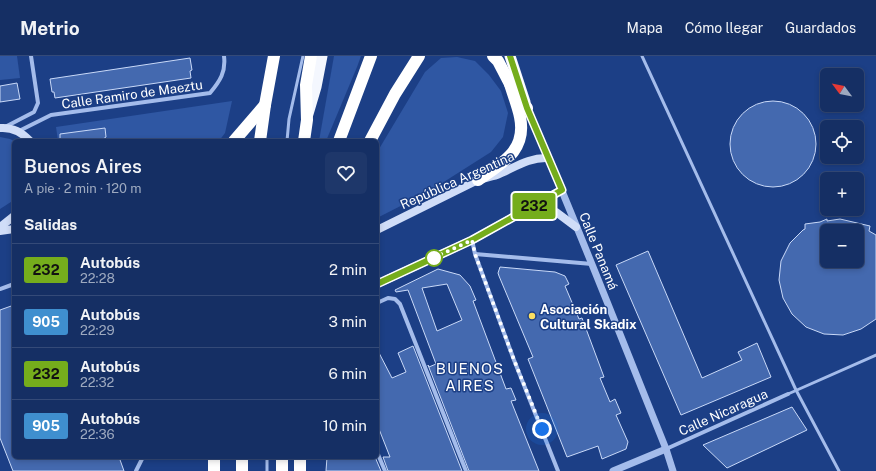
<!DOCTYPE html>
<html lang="es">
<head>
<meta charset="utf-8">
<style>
  :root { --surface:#152f64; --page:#1e376a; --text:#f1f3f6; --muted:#9da9bf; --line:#344a78 }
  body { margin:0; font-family:"Public Sans",sans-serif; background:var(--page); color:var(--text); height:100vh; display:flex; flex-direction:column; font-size:15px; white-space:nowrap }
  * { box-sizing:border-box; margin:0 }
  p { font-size:13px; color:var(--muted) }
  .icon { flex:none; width:22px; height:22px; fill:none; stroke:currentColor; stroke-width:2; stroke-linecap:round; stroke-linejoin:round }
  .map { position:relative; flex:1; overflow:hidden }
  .details { position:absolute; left:12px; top:83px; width:367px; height:320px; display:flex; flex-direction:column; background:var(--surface); border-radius:6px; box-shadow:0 2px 6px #0003,0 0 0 1px var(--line) }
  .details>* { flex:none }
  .badge { padding:0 8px; border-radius:3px; font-size:14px; line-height:26px }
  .needle { width:26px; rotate:302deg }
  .fabs { position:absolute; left:820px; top:12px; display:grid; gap:8px }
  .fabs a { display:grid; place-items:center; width:44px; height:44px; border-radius:6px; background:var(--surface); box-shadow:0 2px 6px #0003,0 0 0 1px var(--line); font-size:20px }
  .you { position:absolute; width:20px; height:20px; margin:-10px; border:3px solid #fff; border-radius:50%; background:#1a73e8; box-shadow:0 0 0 6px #1a73e833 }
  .map>.badge { position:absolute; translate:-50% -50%; box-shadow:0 0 0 2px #fff }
  h2 { padding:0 12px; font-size:15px; line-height:36px }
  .round { display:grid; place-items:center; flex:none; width:42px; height:42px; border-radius:6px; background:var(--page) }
  .headline { display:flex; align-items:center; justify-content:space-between; height:68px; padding:0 12px }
  h1 { font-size:19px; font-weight:600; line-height:30px }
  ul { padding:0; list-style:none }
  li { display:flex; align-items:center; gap:12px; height:52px; padding:0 12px; border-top:1px solid var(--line) }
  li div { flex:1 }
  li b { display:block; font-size:15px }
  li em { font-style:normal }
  li .badge { min-width:44px; font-weight:700; text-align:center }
  header { display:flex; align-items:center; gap:24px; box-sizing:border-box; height:56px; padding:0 20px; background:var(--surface); border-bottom:1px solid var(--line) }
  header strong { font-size:19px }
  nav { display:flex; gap:22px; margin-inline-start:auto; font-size:14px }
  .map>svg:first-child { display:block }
  .green { fill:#2f57a3 }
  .building { fill:#4469af; stroke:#c9d9f8; fill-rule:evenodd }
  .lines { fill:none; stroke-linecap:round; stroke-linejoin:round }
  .service { stroke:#a4bceb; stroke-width:3 }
  .minor { stroke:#a4bceb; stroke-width:4 }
  .tertiary { stroke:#a4bceb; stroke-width:7 }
  .secondary { stroke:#d0ddf8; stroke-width:8 }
  .trunk { stroke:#f4f7fe; stroke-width:11 }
  .motorway { stroke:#fff; stroke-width:12 }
  .line-casing { stroke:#fff; stroke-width:9 }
  .line { stroke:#75ad1c; stroke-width:6 }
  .walk { stroke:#fff; stroke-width:4; stroke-dasharray:0 7.2 }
  .stop-dot { fill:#fff; stroke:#75ad1c; stroke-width:2 }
  .poi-dot { fill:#fbdf61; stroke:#1c3f86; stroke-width:1.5 }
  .labels { text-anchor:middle; stroke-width:3; stroke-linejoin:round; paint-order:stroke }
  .street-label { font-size:13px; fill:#fff; stroke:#1c3f86 }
  .poi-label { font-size:13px; font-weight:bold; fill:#fff; stroke:#1c3f86; text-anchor:start }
  .quarter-label { font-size:15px; letter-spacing:1px; fill:#fff; stroke:#1c3f86 }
</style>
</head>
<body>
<header>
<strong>Metrio</strong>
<nav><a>Mapa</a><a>Cómo llegar</a><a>Guardados</a></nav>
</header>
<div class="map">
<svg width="876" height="415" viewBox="0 0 876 415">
  <rect width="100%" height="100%" fill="#1c3f86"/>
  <g class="green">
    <polygon points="0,0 17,0 20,22 0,24"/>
    <polygon points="334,0 361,0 357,11 326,85 319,85"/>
    <polygon points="457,1 475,5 489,19 501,35 508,57 503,81 491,96 428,136 377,162 377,98 379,93 425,16 441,2"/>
    <polygon points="232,45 225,77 219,85 58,85 56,71"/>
    <polygon points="0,81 10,83 14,85 14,144 0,153"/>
  </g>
  <g class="building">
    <polygon points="190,2 192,14 190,15 191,22 55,42 54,36 52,36 50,23"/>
    <polygon points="17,27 20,43 0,46 0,30"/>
    <circle cx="773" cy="88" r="43"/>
    <polygon points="105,72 106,81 100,85 60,85 60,78"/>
    <path d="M827 163V165L840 163 870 170 869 175 876 179V263L861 273 843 279 824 278 806 271 792 258 783 242 779 224 781 205 790 187 803 174 805 173V168L820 166ZM827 175H857V205H827Z"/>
    <polygon points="648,195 702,322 742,304 738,296 757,287 771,321 681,359 616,209"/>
    <polygon points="500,211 555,216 565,220 569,228 565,230 579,263 582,262 604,321 600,322 610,346 615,343 621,357 616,359 628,386 626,393 602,403 598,390 567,401 528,303 533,301 499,220 498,217"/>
    <path d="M438 213 460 219 470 230 476 244 473 245 506 333 511 332 516 344 511 345 539 415H469L428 309 429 311 436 308 408 234 396 236 395 234ZM447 228 462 264 437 275 422 232Z"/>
    <polygon points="14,249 14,401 119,401 124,415 13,415 0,382 0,254"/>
    <polygon points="413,290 462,415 388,415 383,401 390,401 377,368 377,293 392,322 406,316 398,297"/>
    <polygon points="792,351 807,374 727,412 703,389"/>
    <polygon points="327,401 375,401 381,415 326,415"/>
  </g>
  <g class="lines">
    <g class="service">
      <polyline points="642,0 796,334 839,415"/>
      <polyline points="287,85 289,63 303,0"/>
      <polyline points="788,338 876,299"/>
      <polyline points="267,415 267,401"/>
    </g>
    <g class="minor">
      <polyline points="5,71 34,56 38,47 31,0"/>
      <path d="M19 75 51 59 210 37C220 25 226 16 224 0"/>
      <polyline points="472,184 475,198 514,304 558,415"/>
      <polyline points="475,198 592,208"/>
      <polyline points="0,233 14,228"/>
      <polyline points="377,247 388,242 395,243 400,248 466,415"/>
      <polyline points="666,393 788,338"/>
      <polyline points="377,396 385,415"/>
      <polyline points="136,415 143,401"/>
    </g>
    <g class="tertiary">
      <path d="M527 52C576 165 620 279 666 393L673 415"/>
      <polyline points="613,415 666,393"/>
    </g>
    <g class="secondary">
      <path d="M0 72C13 71 22 76 30 85"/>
      <polyline points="530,153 545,153 556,156 576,171"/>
      <polyline points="0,171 14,160"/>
      <path d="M377 174 478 124C485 122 491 121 497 119 514 112 529 101 548 102"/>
      <polyline points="0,175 14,173"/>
      <polyline points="377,228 472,184 562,134"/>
    </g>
    <g class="trunk">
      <polyline points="510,0 525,46"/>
      <polyline points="308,58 316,31 322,0"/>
    </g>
    <g class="motorway">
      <polyline points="493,0 498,5 510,28 527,52"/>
      <polyline points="234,85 265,49"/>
      <polyline points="260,85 265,49 274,0"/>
      <polyline points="304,85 307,64 306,29 311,0"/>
      <polyline points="339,85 371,0"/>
      <polyline points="370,85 395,38 419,0"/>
      <path d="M478 124C502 107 527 95 520 61 518 51 513 38 510 28"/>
      <polyline points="242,401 242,415"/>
      <polyline points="214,415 214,401"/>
      <polyline points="282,415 282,401"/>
      <polyline points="300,415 300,401"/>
    </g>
  </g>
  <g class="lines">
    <defs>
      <polyline id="line" points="377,228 472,184 562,134 527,52 510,0"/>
    </defs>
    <use href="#line" class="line-casing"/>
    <use href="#line" class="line"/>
    <polyline class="walk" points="434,202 431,203 472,184 475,198 514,304 542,373"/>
  </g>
  <circle class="stop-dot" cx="434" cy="202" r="8"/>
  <circle class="poi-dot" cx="532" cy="260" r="4"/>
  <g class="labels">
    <g class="street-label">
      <text transform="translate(132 38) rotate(-8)" y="5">Calle Ramiro de Maeztu</text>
      <text transform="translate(457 124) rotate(-24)" y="5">República Argentina</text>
      <text transform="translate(599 195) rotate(68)" y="5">Calle Panamá</text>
      <text transform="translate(723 356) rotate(-24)" y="5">Calle Nicaragua</text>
    </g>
    <g class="poi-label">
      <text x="540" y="258">Asociación<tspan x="540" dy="15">Cultural Skadix</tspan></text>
    </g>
    <g class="quarter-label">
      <text x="470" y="318">BUENOS<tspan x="470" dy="17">AIRES</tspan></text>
    </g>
  </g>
</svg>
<div class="fabs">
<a><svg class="needle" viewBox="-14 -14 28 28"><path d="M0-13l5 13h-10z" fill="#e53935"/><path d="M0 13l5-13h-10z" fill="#9da9bf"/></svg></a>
<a><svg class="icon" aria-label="locate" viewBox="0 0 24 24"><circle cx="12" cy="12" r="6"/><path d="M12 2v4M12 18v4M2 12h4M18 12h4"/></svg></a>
<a>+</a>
<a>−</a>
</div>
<div class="you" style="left:542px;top:373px"></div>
<b class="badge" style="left:534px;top:150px;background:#75ad1c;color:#111">232</b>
<section class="details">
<div class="headline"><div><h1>Buenos Aires</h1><p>A pie · 2 min · 120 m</p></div><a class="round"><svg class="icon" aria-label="heart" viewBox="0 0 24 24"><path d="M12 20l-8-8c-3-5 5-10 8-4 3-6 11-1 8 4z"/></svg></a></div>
<h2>Salidas</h2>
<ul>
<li><span class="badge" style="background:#75ad1c;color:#111">232</span><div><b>Autobús</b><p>22:28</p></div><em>2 min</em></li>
<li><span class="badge" style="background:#3f8fcf;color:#fff">905</span><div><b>Autobús</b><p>22:29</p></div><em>3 min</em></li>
<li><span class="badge" style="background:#75ad1c;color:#111">232</span><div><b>Autobús</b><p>22:32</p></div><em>6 min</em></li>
<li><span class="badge" style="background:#3f8fcf;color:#fff">905</span><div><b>Autobús</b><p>22:36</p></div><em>10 min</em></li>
</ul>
</section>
</div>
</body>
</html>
